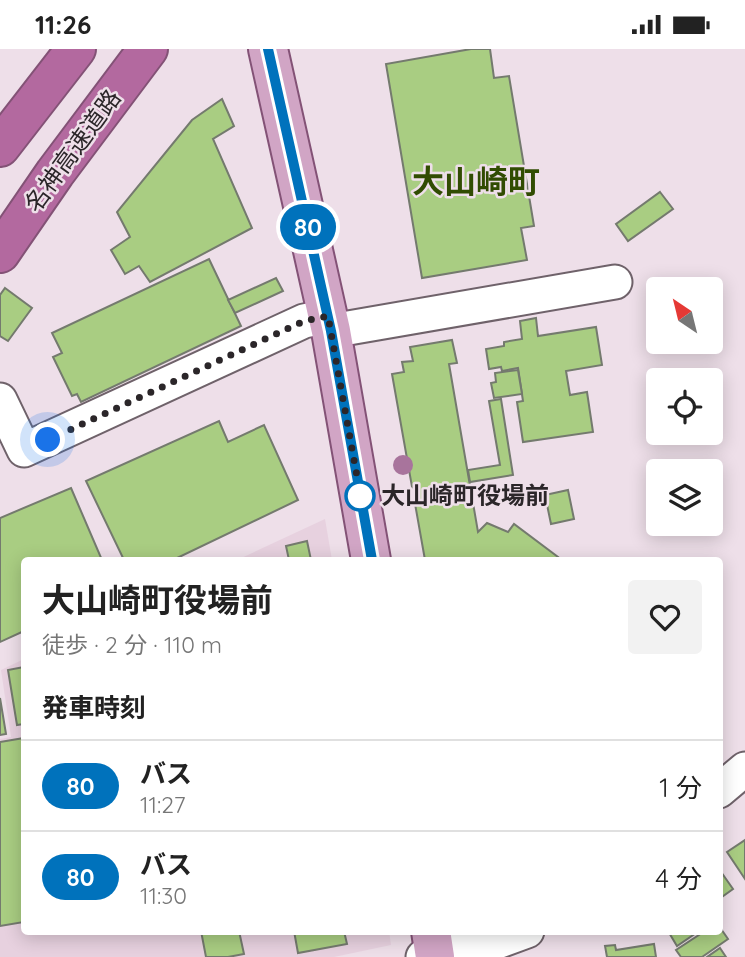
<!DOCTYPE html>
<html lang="ja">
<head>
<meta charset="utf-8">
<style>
  :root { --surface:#fff; --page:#f2f2f2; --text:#222; --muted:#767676; --line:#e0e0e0 }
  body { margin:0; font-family:Quicksand,"Noto Sans JP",sans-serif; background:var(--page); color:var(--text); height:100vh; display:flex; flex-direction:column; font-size:26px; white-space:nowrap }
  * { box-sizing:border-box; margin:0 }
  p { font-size:23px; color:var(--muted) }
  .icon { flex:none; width:38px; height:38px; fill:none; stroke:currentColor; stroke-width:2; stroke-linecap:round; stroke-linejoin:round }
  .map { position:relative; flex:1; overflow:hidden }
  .panel { position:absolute; left:21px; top:508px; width:702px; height:378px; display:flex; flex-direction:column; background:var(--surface); border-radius:7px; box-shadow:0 4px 18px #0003 }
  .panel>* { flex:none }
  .badge { padding:0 14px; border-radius:23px; font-size:24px; line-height:46px }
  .needle { width:46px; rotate:325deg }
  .controls { position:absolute; left:646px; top:228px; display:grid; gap:14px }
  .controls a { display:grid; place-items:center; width:77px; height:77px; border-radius:7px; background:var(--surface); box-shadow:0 4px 18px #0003; font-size:35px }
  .you { position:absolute; width:35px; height:35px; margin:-18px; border:5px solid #fff; border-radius:50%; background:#1a73e8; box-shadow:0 0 0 10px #1a73e833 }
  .map>.badge { position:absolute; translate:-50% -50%; box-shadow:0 0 0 4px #fff }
  h2 { padding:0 21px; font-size:26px; line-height:63px }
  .round { display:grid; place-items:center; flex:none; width:74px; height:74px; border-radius:7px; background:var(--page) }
  .summary { display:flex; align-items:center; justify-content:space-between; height:119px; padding:0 21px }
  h1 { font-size:33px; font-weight:700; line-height:52px }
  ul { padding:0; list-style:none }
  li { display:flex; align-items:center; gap:21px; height:91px; padding:0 21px; border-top:2px solid var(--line) }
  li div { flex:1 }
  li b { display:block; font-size:26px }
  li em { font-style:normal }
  li .badge { min-width:77px; font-weight:700; text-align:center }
  .status { display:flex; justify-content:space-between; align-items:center; height:49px; padding:0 35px; background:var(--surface); direction:ltr }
  .status svg { height:19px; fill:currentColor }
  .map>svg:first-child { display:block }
  .built { fill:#e7d1df }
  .building { fill:#a9cd82; stroke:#747a6e; stroke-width:2 }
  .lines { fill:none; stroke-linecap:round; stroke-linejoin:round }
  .minor-casing { stroke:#6f626a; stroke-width:37 }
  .major-casing { stroke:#835276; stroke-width:42 }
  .highway-casing { stroke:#835276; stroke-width:42 }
  .minor { stroke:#fff; stroke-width:33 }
  .major { stroke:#d1a5c5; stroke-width:38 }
  .highway { stroke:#b3699f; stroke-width:38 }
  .tree { fill:#a8749c }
  .line-casing { stroke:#fff; stroke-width:16 }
  .line { stroke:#0072bc; stroke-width:10 }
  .walk { stroke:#2b2629; stroke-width:7; stroke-dasharray:0 12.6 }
  .stop-dot { fill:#fff; stroke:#0072bc; stroke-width:3.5 }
  .labels { text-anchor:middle; stroke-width:5; stroke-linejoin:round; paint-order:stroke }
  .street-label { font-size:24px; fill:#2b2629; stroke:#eedfe9 }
  .stop-label { font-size:24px; font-weight:bold; fill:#2b2629; stroke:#eedfe9; text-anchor:start }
  .district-label { font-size:32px; font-weight:bold; fill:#314c02; stroke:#eedfe9 }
</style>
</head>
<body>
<div class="status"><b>11:26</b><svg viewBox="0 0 49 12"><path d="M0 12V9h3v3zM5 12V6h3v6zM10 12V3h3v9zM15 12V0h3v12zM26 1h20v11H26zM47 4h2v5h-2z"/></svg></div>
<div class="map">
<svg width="745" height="908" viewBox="0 0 745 908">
  <rect width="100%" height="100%" fill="#eedfe9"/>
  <g class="built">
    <polygon points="325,470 332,511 237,511"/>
    <polygon points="24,610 24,882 389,882 391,896 334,908 0,908 0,690 11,688 1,621"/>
  </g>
  <g class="building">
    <polygon points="471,0 490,0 494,29 509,27 534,177 521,179 527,211 422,229 386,15"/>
    <polygon points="222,50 234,77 213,90 252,179 150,233 139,217 125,225 111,201 130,188 117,163 192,71"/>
    <polygon points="660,143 673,160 628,192 616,175"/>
    <polygon points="209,210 241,277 81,353 77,345 72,347 53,308 62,304 52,284"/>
    <polygon points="276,229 283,242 235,264 228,251"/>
    <polygon points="5,239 32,259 8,292 0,287 0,246"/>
    <polygon points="536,269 538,287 596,278 602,316 566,322 570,346 587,343 593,383 523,393 517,353 523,352 518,319 502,322 501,318 489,320 486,300 504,297 504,293 522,290 520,272"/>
    <polygon points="452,291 457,314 449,315 478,483 487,474 508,483 514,475 562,511 425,511 392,325 404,323 402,313 413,312 410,298"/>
    <polygon points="518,321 522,345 494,349 491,334 496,333 495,324"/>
    <polygon points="501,350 513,426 470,433 468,421 500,416 489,352"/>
    <polygon points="219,372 228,393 264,376 298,451 173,511 124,511 86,432"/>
    <polygon points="71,439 102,511 24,511 24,582 0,593 0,469"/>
    <polygon points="568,441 574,470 551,475 545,446"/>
    <polygon points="307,492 311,511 289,511 286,497"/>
    <polygon points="24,618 24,675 17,676 8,621"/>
    <polygon points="0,649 6,685 0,686"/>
    <polygon points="24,689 24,873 0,877 0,693"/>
    <polygon points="745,791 745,830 727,803"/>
    <polygon points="719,820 733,840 719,850"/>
    <polygon points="719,877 728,890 702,908 681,908 676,901 705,882 719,882"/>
    <polygon points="201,882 239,882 244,905 228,908 206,908"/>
    <polygon points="294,882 344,882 347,895 298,904"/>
    <polygon points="668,882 699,882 677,897"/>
    <polygon points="654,895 656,908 607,908 605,897 615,896 616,901"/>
    <polygon points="720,899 726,908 707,908"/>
  </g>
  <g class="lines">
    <defs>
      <g id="minor">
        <polyline points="331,282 615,233"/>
        <polyline points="0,351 24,401 304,272 328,267"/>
        <polyline points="719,742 745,720"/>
        <polyline points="423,908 497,893 527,882"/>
      </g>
      <g id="major">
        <polyline points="268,0 331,282 371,511"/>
        <polyline points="431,882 435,908"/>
      </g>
      <g id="highway">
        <polyline points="0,98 76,0"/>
        <polyline points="0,204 55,124 148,0"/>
      </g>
    </defs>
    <use href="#minor" class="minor-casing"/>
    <use href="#major" class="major-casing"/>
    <use href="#highway" class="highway-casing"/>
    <use href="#minor" class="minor"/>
    <use href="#major" class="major"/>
    <use href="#highway" class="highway"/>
  </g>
  <circle class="tree" cx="403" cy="416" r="10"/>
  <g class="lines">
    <defs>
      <polyline id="line" points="268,0 331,282 372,511"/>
    </defs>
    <use href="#line" class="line-casing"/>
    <use href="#line" class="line"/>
    <polyline class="walk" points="48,391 304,272 328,267 362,455 360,447"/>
  </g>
  <circle class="stop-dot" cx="360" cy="447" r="14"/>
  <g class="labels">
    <g class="street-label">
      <text transform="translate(73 102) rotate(-54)" y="8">名神高速道路</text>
    </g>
    <g class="stop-label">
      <text x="381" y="455">大山崎町役場前</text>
    </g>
    <g class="district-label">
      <text x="476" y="144">大山崎町</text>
    </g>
  </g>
</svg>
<div class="controls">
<a><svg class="needle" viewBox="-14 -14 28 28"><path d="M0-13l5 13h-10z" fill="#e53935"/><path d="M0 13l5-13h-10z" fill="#767676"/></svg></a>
<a><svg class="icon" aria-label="locate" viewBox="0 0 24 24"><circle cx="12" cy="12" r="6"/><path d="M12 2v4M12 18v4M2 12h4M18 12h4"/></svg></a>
<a><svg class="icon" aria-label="layers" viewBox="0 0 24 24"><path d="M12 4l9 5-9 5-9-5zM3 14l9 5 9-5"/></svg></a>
</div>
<div class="you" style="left:48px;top:391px"></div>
<b class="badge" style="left:308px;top:178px;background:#0072bc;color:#fff">80</b>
<section class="panel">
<div class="summary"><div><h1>大山崎町役場前</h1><p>徒歩 · 2 分 · 110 m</p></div><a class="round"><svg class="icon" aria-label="heart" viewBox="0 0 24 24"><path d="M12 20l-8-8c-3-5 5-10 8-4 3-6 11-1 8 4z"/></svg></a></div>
<h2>発車時刻</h2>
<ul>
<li><span class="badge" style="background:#0072bc;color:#fff">80</span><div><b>バス</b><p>11:27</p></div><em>1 分</em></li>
<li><span class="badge" style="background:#0072bc;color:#fff">80</span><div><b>バス</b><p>11:30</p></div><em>4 分</em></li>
</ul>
</section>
</div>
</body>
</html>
